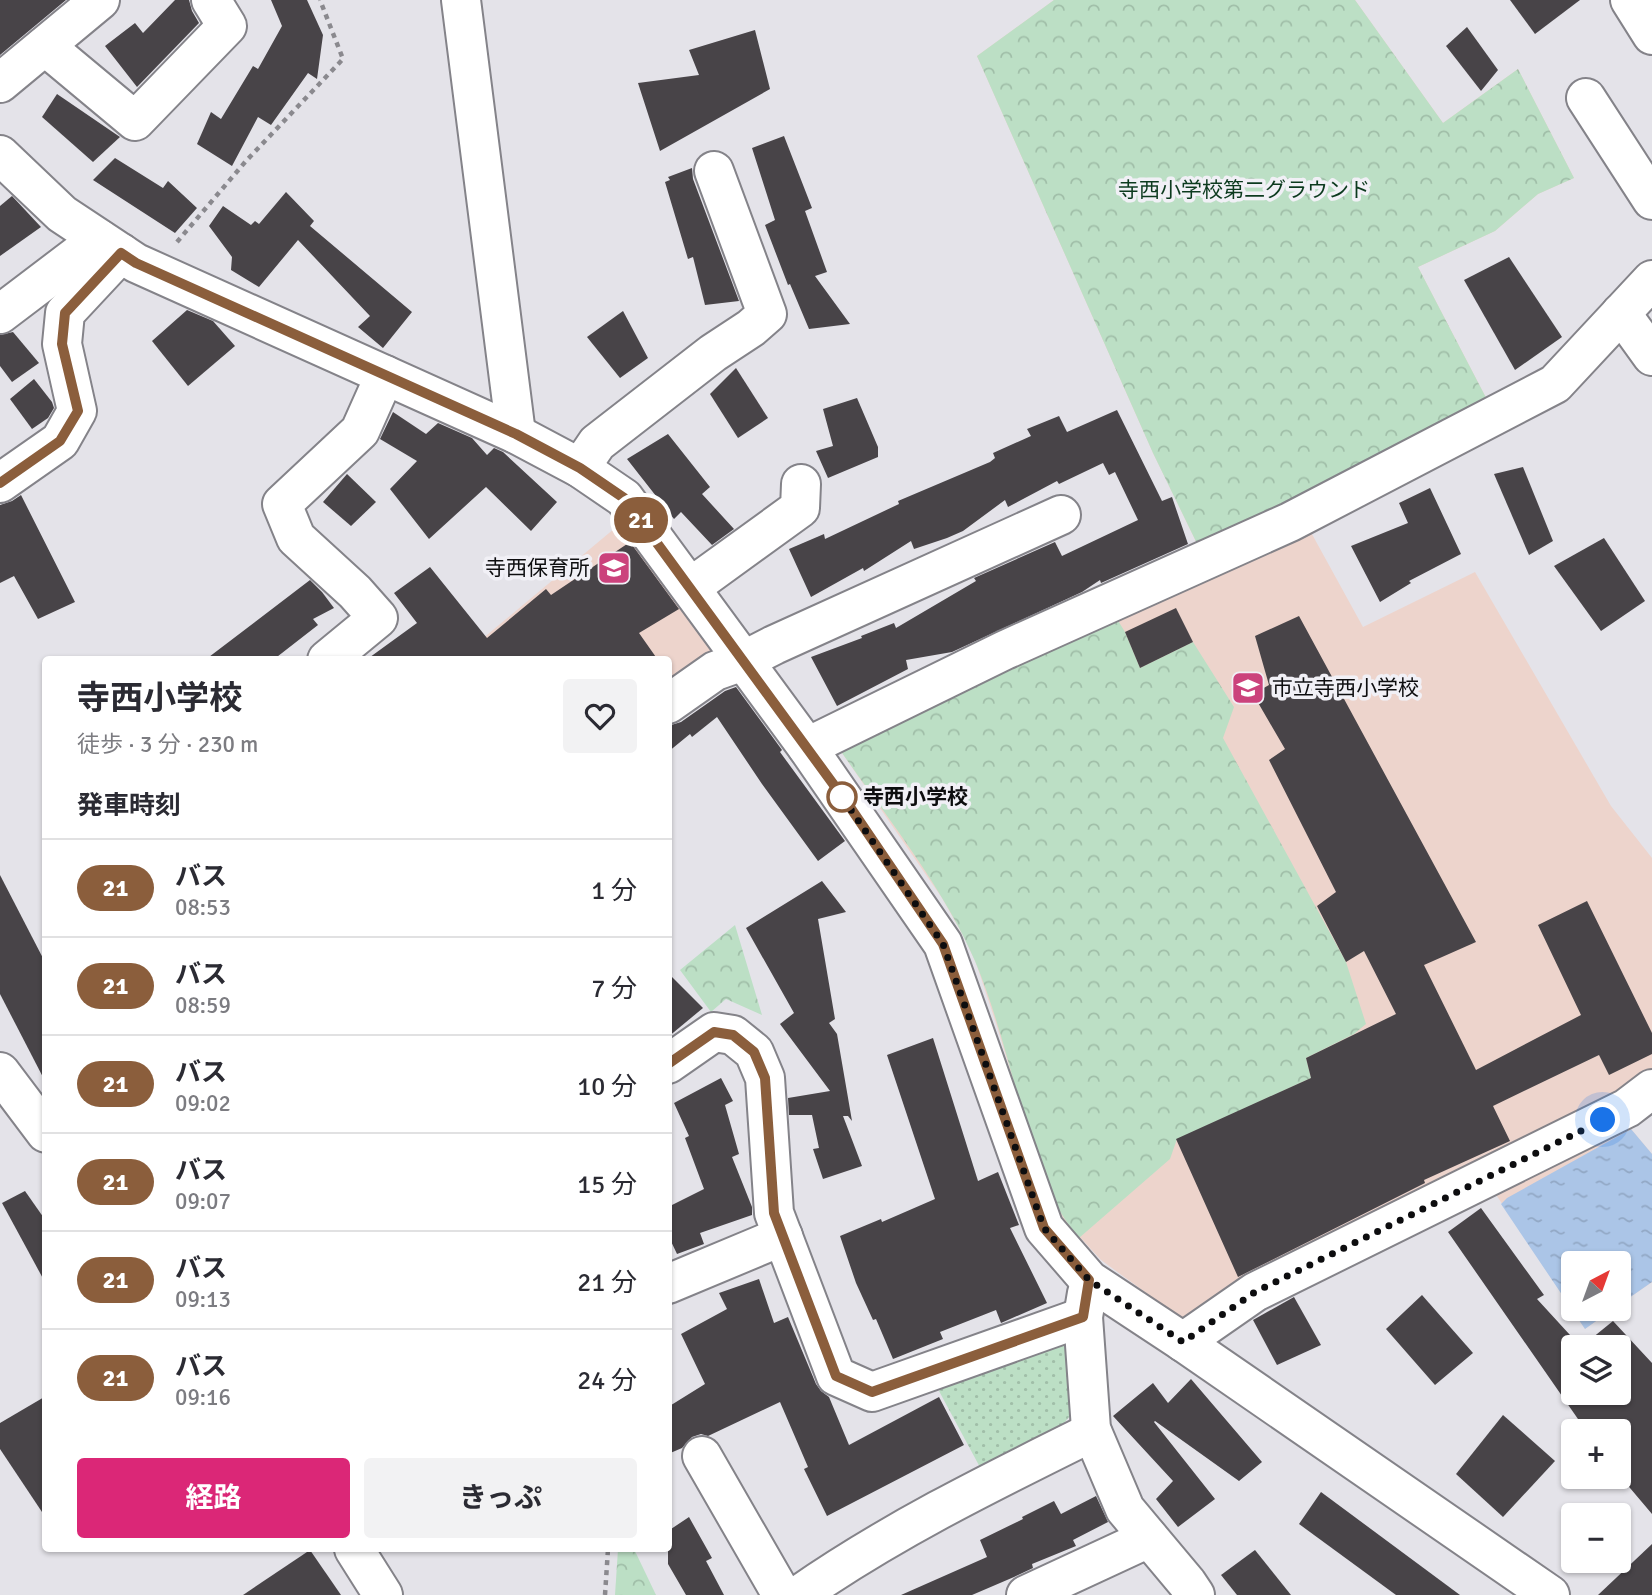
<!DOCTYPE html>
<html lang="ja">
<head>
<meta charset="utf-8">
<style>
  :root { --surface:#fff; --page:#f2f2f3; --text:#2b2b33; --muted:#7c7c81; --line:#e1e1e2; --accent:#db2777 }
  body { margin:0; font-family:Signika,"Noto Sans JP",sans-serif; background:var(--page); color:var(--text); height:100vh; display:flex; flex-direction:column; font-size:26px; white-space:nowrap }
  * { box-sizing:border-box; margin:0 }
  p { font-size:23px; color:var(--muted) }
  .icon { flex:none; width:38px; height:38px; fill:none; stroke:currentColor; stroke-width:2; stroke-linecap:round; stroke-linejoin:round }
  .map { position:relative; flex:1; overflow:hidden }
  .side { position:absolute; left:42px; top:656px; width:630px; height:896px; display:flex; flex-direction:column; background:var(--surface); border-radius:7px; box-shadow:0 2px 5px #0004 }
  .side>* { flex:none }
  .badge { padding:0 14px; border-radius:23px; font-size:24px; line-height:46px }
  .needle { width:46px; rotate:41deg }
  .fabs { position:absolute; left:1561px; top:1251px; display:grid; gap:14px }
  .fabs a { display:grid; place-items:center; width:70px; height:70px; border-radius:7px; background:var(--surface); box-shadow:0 2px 5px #0004; font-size:35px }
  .you { position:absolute; width:35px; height:35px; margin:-18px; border:5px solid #fff; border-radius:50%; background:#1a73e8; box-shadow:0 0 0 10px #1a73e833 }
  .map>.badge { position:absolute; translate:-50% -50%; box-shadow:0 0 0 4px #fff }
  h2 { padding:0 35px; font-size:26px; line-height:63px }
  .round { display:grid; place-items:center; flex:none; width:74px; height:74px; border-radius:7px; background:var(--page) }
  .overview { display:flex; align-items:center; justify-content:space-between; height:119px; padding:0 35px }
  h1 { font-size:33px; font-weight:700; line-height:52px }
  .cta { display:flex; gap:14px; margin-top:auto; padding:14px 35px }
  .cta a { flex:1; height:80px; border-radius:7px; background:var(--accent); color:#fff; font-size:28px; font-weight:700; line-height:80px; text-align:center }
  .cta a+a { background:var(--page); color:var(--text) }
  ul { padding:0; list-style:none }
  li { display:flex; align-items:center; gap:21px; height:98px; padding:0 35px; border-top:2px solid var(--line) }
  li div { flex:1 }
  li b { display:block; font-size:26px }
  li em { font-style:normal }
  li .badge { min-width:77px; font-weight:700; text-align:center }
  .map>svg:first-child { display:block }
  .education { fill:#edd4cc }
  .grass { fill:url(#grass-dots) }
  .park { fill:url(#park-crowns) }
  .water { fill:url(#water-ripples) }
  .building { fill:#484448; fill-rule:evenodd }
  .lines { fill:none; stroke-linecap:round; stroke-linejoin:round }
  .minor-casing { stroke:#848389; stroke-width:42 }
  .path { stroke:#8a898e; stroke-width:4.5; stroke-dasharray:5 5; stroke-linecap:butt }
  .minor { stroke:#fff; stroke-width:38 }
  .line-casing { stroke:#fff; stroke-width:16 }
  .line { stroke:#8b5e3c; stroke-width:10 }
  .walk { stroke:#0d0d0f; stroke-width:7; stroke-dasharray:0 12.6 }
  .stop-dot { fill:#fff; stroke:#8b5e3c; stroke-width:3.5 }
  .labels { text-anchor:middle; stroke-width:7; stroke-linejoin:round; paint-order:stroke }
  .park-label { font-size:21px; fill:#0c3a1e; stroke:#f1f0f6 }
  .poi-label { font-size:21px; fill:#0d0d0f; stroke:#f1f0f6; text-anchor:end }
  .stop-label { font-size:21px; font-weight:bold; fill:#0d0d0f; stroke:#f1f0f6; text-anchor:start }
</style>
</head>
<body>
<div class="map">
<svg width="1652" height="1595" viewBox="0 0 1652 1595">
  <defs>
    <pattern id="grass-dots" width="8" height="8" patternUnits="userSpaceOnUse" patternTransform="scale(1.75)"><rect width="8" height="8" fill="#bcdfc5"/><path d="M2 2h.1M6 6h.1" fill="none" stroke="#a0bea8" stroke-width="1.8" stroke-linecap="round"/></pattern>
    <pattern id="park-crowns" width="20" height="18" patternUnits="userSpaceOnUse" patternTransform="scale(1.75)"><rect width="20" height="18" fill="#bcdfc5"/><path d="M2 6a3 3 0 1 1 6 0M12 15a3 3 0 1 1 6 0" fill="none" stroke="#a0bea8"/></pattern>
    <pattern id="water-ripples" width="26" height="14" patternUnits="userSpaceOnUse" patternTransform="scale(1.75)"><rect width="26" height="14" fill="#abc5e7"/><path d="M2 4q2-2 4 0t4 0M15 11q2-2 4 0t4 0" fill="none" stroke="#92a8c5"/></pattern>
  </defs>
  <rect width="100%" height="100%" fill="#e4e3e9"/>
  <g class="education">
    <polygon points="1054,0 1355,0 1443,123 1518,69 1574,178 1538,194 1495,231 1418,267 1495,415 1302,516 1363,627 1475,572 1611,806 1652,858 1652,1089 1627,1108 1631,1129 1652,1154 1652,1282 1619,1305 1619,1264 1573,1264 1573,1309 1613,1309 1585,1329 1485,1178 1182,1319 1101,1260 1063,1219 1032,1143 996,1023 976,963 964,937 942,898 840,750 1205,560 1153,453 977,56"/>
    <polygon points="627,518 719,651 669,686 668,660 457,660"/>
  </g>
  <polygon class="grass" points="1076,1339 1083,1400 1060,1428 982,1471 939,1391 947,1384"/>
  <g class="park">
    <polygon points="1054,0 1355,0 1443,123 1518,69 1574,178 1538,194 1495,231 1418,267 1495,415 1205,560 1153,453 977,56"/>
    <path d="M1109 606 1125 632 1140 668 1193 642 1234 707 1223 738 1346 962 1366 1024 1354 1034 1306 1058 1311 1078 1177 1139 1170 1159 1079 1238C1049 1203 1038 1162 1024 1118 1009 1066 996 1011 975 961 944 888 885 815 840 750Z"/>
    <polygon points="735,925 762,1015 726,999 711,1012 680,970"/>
    <polygon points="618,1549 634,1549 656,1595 615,1595"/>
  </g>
  <polygon class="water" points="1631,1129 1652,1154 1652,1282 1619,1305 1619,1264 1573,1264 1573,1309 1613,1309 1585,1329 1501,1204 1507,1198"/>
  <g class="building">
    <polygon points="0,0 66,0 0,55"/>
    <polygon points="175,0 189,0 192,11 199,23 137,87 105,46 135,23 143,33"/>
    <polygon points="271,0 307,0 323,35 317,79 308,73 271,125 258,117 232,166 197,144 211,112 221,119 253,66 258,69 282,26"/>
    <polygon points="1510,0 1580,0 1535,34"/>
    <polygon points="1467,27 1498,70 1481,91 1446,46"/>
    <polygon points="755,30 770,89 660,151 638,83 699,75 689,50"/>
    <polygon points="57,94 120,137 93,162 42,117"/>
    <polygon points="784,136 812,208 805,211 827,272 815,276 850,324 809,329 790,284 788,285 765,225 775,220 752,148"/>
    <polygon points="115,158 163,188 168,181 197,208 175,233 93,180"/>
    <polygon points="692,168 693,179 739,301 705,305 693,257 688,259 665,182 670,180 668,177"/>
    <polygon points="286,192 314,221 310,226 412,312 383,348 358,327 370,316 298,240 259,287 231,270 232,257 209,226 223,206 251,225 255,221 259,224"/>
    <polygon points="12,196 41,227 0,256 0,206"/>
    <polygon points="1509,257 1562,337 1515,370 1464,280"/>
    <polygon points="187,310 213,321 235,346 188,386 152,341"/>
    <polygon points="623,311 648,358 620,378 587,337"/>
    <polygon points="13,332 39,363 12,382 0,366 0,335"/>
    <polygon points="736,368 768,418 738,438 710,394"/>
    <polygon points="34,379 52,402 54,408 48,418 32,429 10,399"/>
    <polygon points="857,398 878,447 878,457 828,478 816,451 833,446 823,409"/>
    <polygon points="1117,410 1162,501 1172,497 1188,544 1101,583 1100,580 1082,592 952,652 906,660 908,669 837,706 811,657 862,638 861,636 894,623 896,628 976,581 974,578 1055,542 1062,556 1138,520 1115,472 1109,475 1103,463 1059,484 1057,481 1008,507 1005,500 963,531 947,538 914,549 911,541 864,571 863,568 811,597 789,549 824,534 825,539 899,504 898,501 990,462 995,458 993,453 1031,436 1027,429 1059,416 1067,432"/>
    <polygon points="393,412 426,434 438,423 472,438 487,455 494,448 503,452 557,502 531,531 486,487 429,539 390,489 417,461 380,439"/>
    <polygon points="668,434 710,487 702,494 734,529 712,545 681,512 674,519 627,459"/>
    <polygon points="1523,467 1553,541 1529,555 1494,474"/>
    <polygon points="347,474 376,502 351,526 323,502"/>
    <polygon points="1430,488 1461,554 1409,581 1411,583 1380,602 1351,546 1408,523 1399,503"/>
    <polygon points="21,495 75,602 38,619 14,576 0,583 0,505 12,501"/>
    <polygon points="1604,538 1645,601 1601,631 1554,566"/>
    <polygon points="630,542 679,609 639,633 658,660 366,660 417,623 394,593 430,567 487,638 546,589 551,595"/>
    <polygon points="310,580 322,592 334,608 313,619 318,625 273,660 205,660"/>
    <polygon points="1176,608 1193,642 1140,668 1125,632"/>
    <polygon points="1299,616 1476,942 1424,965 1476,1070 1581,1015 1538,925 1587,901 1652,1033 1652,1054 1609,1075 1599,1055 1493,1106 1510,1141 1424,1180 1425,1183 1238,1277 1176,1139 1311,1078 1306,1058 1396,1014 1364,951 1346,962 1317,906 1336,892 1269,760 1285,749 1253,694 1269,685 1255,636"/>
    <polygon points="736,687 782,750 780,752 845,841 818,861 762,784 717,717 692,737 690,734 668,752 668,726 681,722 725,691"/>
    <polygon points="0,875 46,964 46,1083 0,994"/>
    <polygon points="822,881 846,912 818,919 835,1019 829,1023 837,1034 852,1121 848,1116 843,1116 862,1166 823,1179 813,1149 819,1148 812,1115 789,1115 788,1098 830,1091 780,1024 794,1013 746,928"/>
    <polygon points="668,973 703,1008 668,1037"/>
    <polygon points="933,1038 978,1181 998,1172 1019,1225 1010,1228 1047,1303 1001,1323 996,1310 940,1332 943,1339 893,1359 876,1319 873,1320 856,1283 840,1236 881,1219 882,1222 935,1199 887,1055"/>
    <polygon points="721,1078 733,1101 725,1105 739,1154 732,1157 752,1207 752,1215 700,1233 704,1244 677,1254 668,1235 668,1207 704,1189 685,1138 689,1136 674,1103"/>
    <polygon points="25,1191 46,1221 46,1284 2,1203"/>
    <path d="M1481 1208 1544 1295 1537 1299 1581 1347 1613 1321 1652 1363V1514L1619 1475V1432H1587L1448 1232ZM1573 1348H1619V1393H1573Z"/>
    <polygon points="759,1279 774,1323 788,1317 816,1384 821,1391 829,1397 849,1445 939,1397 964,1445 827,1516 804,1469 808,1467 780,1402 708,1436 701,1434 692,1437 682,1448 668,1454 668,1407 705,1384 681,1334 727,1309 719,1293"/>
    <polygon points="1422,1295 1473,1353 1435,1385 1386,1329"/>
    <polygon points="1294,1297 1321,1345 1277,1365 1253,1320"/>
    <polygon points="1191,1379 1262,1462 1239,1481 1155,1421 1154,1422 1215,1499 1178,1527 1156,1499 1173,1481 1113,1416 1153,1383 1168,1403"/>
    <polygon points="46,1396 46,1518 0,1449 0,1423"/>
    <polygon points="1503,1415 1555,1461 1503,1517 1456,1474"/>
    <polygon points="1321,1492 1460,1595 1396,1595 1299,1524"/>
    <polygon points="1096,1496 1108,1522 1073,1540 1076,1546 1032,1564 1033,1568 1014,1577 972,1595 901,1595 987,1557 980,1540 1023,1519 1022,1517 1054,1501 1061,1514"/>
    <polygon points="689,1517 712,1558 706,1561 724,1595 686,1595 668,1564 668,1531"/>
    <polygon points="1652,1544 1652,1595 1598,1595"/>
    <polygon points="310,1550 341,1595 243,1595"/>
    <polygon points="1255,1550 1291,1595 1237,1595 1221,1575"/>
  </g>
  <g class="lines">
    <defs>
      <g id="minor">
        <polyline points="461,0 516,434"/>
        <polyline points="1630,0 1652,35"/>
        <polyline points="45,46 135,121 227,26 211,0"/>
        <polyline points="0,83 100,0"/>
        <polyline points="1586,98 1652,200"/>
        <polyline points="0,155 62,214 136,263 516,434 580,468 624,498 807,747 943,944 1044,1228 1089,1280 1183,1342 1550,1595"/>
        <polyline points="1621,313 1652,356"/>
        <polyline points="0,314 99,239"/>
        <polyline points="580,468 597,443 713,353 751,328 767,314 714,171"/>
        <polyline points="0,483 60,441 77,411 62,344 65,313 121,253"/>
        <polyline points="691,587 800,508 801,484"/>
        <polyline points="327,660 378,618 355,592 296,538 282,504 360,431 385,375"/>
        <polyline points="668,704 715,671 743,661 774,645 1061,515"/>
        <polyline points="807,747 1005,650 1290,522 1555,384 1652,280"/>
        <polyline points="668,1064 714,1032 733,1035 754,1052 765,1078 774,1213 836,1376 872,1392 1083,1317"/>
        <polyline points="0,1072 46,1133"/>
        <polyline points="668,1284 783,1236"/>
        <polyline points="1087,1293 1083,1317 1091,1429 1125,1509 1187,1583 1195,1595"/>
        <polyline points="1183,1342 1255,1292 1627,1108 1652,1089"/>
        <polyline points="702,1456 782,1595"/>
        <polyline points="354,1549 383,1595"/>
        <path d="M799 1595C891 1531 991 1482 1092 1432"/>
        <polyline points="1026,1595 1149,1538"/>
      </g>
    </defs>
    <use href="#minor" class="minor-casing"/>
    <g class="path">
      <polyline points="177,242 246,161 343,59 320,0"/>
      <polyline points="605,1595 608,1549"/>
    </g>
    <use href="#minor" class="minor"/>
  </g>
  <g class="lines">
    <defs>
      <polyline id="line" points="0,483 60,441 78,411 62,344 65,313 121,253 136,263 516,434 580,468 624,498 850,807 943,944 1044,1228 1089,1280 1083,1317 872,1392 836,1376 774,1213 765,1078 754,1052 733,1035 714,1032 668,1064"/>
    </defs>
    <use href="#line" class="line-casing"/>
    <use href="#line" class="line"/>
    <polyline class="walk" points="842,797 836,788 943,944 1044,1228 1089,1280 1183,1342 1255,1292 1603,1120"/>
  </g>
  <defs>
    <symbol id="school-square" viewBox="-11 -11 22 22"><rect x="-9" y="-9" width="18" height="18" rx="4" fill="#cb427c" stroke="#f1f0f6"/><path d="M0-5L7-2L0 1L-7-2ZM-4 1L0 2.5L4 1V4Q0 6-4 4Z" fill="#fff"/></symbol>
  </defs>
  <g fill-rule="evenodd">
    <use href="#school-square" x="595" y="549" width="38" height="38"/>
    <use href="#school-square" x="1229" y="669" width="38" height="38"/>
  </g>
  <circle class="stop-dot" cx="842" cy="797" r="14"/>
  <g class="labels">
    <g class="park-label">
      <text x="1244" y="197">寺西小学校第二グラウンド</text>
    </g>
    <g class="poi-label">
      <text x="590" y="575">寺西保育所</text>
      <text x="1272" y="695" text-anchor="start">市立寺西小学校</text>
    </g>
    <g class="stop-label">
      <text x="863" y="804">寺西小学校</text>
    </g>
  </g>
</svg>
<div class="fabs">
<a><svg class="needle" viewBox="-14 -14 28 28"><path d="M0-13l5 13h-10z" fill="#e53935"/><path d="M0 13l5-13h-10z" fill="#7c7c81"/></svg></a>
<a><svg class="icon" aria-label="layers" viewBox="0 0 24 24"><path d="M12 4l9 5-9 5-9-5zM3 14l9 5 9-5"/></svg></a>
<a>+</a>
<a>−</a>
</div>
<div class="you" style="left:1603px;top:1120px"></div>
<b class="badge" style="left:641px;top:520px;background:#8b5e3c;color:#fff">21</b>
<section class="side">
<div class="overview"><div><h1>寺西小学校</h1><p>徒歩 · 3 分 · 230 m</p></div><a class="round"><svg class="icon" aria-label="heart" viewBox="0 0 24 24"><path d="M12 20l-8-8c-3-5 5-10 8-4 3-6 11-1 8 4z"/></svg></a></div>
<h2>発車時刻</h2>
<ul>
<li><span class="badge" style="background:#8b5e3c;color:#fff">21</span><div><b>バス</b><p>08:53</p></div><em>1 分</em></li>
<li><span class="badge" style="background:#8b5e3c;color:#fff">21</span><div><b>バス</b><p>08:59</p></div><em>7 分</em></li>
<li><span class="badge" style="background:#8b5e3c;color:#fff">21</span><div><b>バス</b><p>09:02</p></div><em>10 分</em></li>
<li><span class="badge" style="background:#8b5e3c;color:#fff">21</span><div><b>バス</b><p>09:07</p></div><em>15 分</em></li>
<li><span class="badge" style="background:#8b5e3c;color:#fff">21</span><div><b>バス</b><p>09:13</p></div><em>21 分</em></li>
<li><span class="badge" style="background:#8b5e3c;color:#fff">21</span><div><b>バス</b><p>09:16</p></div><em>24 分</em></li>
</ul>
<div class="cta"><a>経路</a><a>きっぷ</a></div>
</section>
</div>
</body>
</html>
